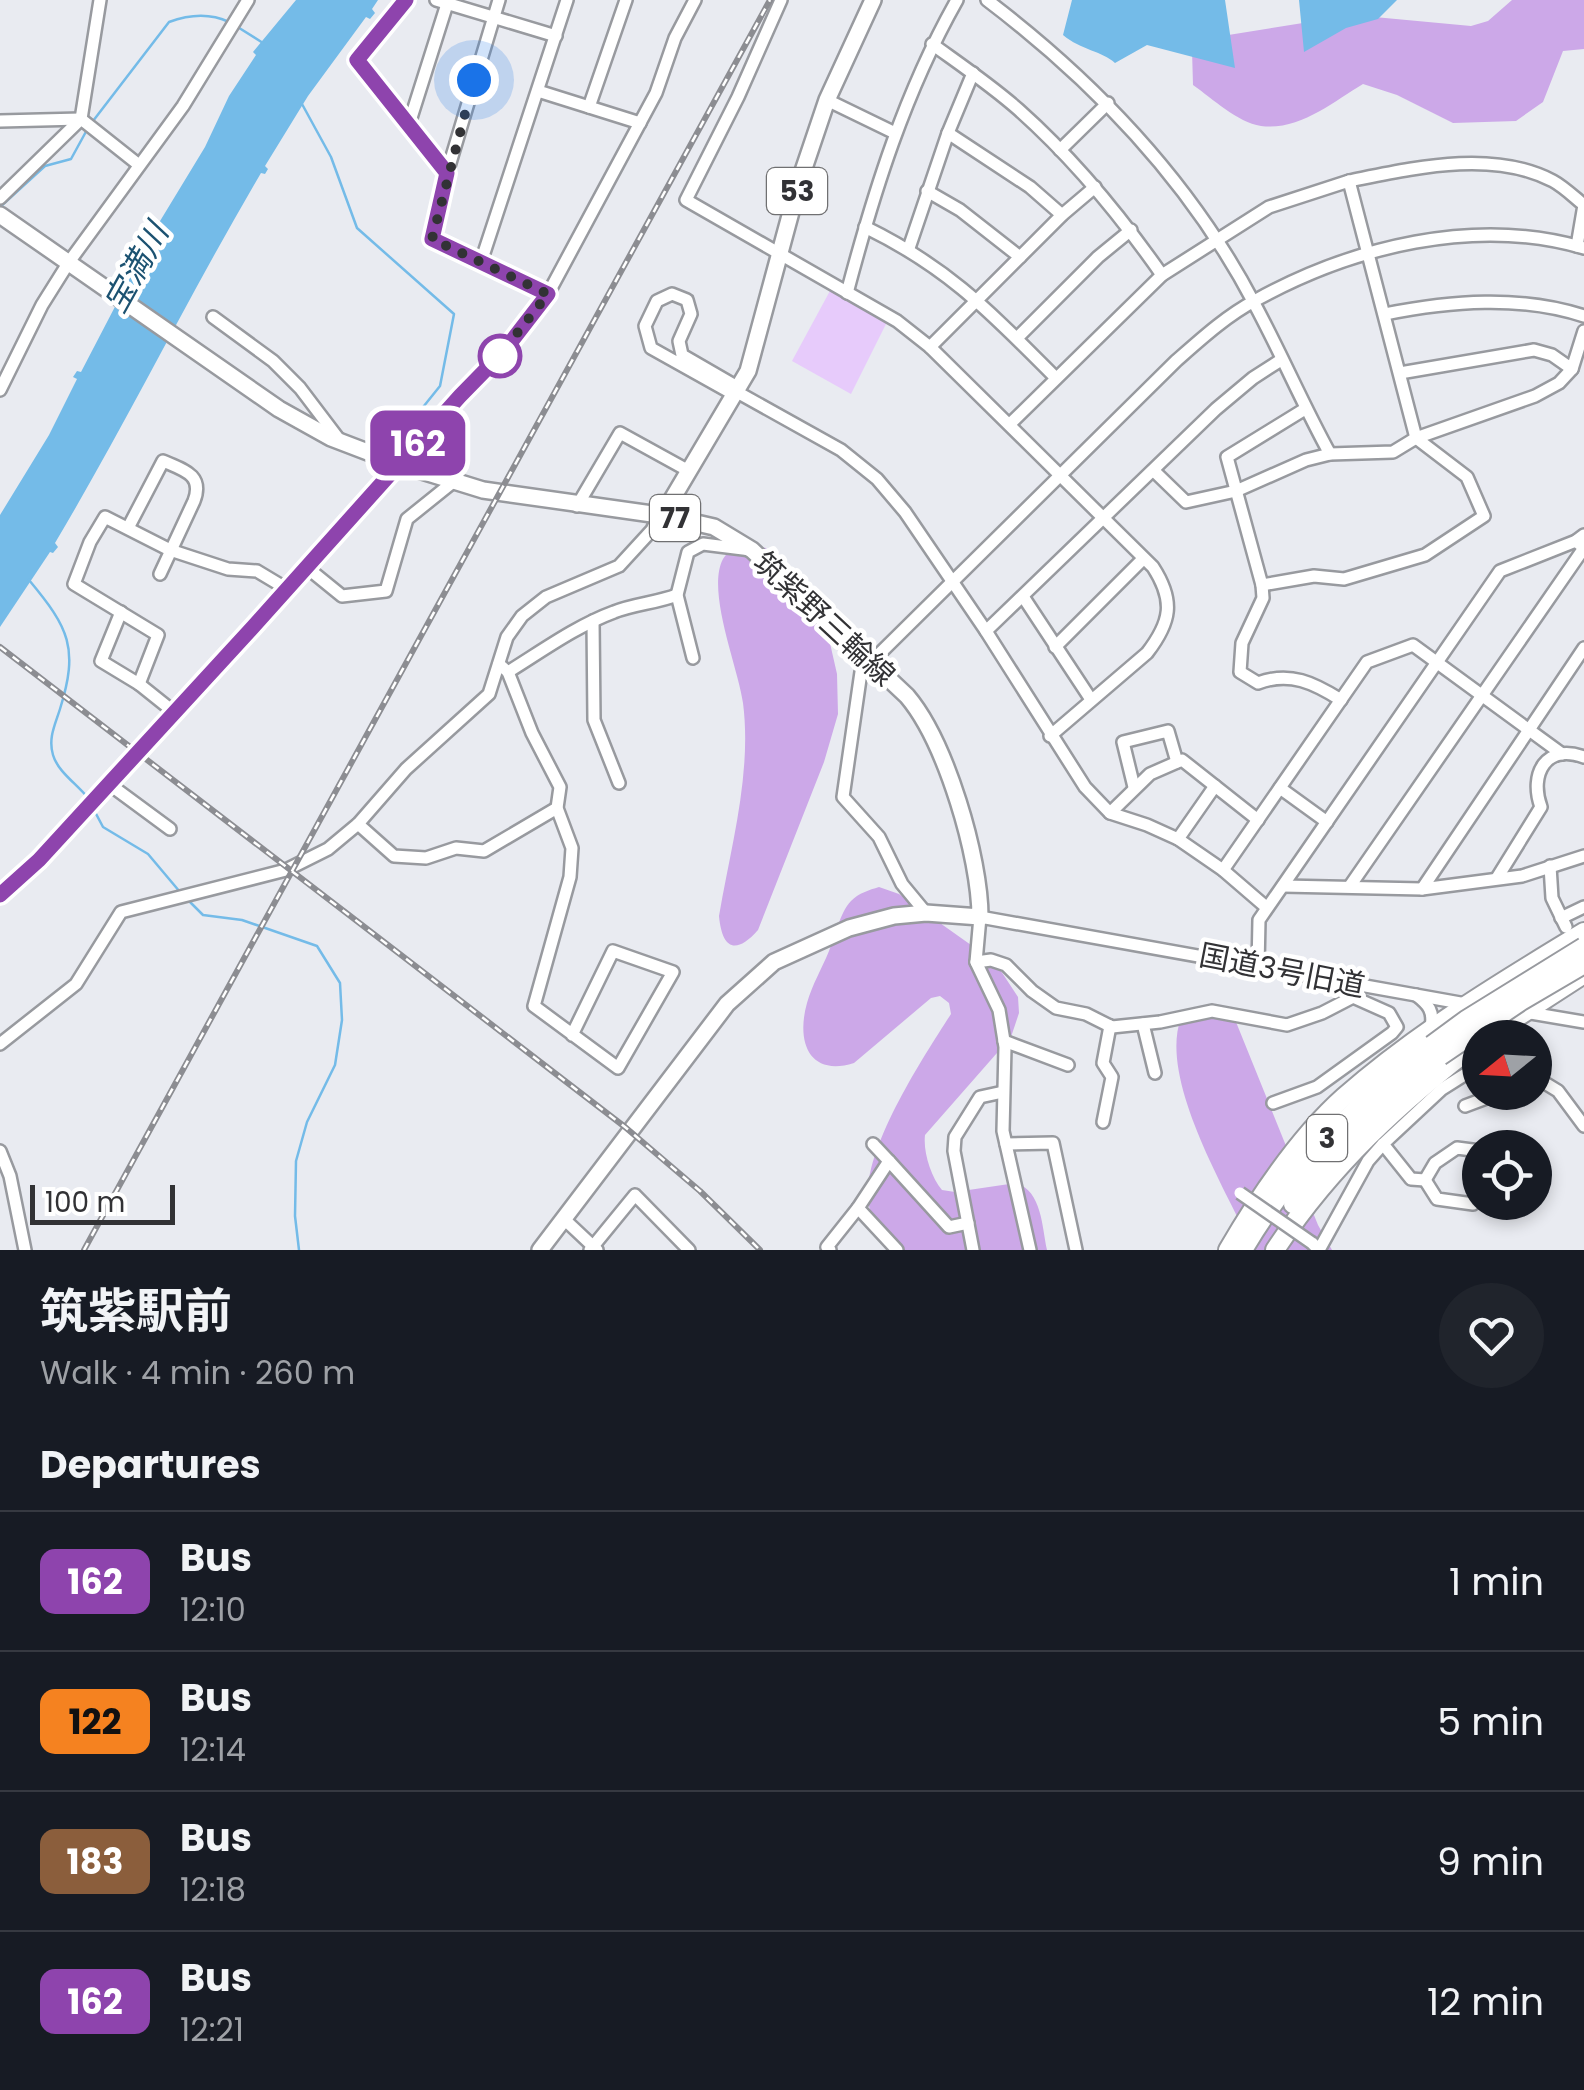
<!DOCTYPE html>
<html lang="en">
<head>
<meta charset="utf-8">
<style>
  :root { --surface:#171b24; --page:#20242c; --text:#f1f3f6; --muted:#9ea1a6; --line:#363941 }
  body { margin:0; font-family:Poppins,"Noto Sans JP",sans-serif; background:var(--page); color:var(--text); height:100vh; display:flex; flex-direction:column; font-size:38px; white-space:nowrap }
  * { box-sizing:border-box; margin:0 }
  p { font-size:32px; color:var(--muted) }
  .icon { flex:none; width:55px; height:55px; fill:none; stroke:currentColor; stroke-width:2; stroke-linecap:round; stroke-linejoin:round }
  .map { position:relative; height:1250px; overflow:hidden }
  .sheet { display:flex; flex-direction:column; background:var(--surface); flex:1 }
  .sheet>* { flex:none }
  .badge { padding:0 20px; border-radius:15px; font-size:35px; line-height:65px }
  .needle { width:65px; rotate:252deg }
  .fabs { position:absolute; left:1462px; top:1020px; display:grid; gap:20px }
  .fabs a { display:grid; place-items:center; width:90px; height:90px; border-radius:50%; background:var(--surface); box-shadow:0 5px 15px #0003; font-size:50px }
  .scale { position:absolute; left:30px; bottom:25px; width:145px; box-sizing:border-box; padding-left:10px; border:5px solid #323235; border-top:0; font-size:28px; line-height:35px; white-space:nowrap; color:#323235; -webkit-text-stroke:8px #fff; paint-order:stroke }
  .you { position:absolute; width:50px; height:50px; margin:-25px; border:8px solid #fff; border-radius:50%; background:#1a73e8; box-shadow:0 0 0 15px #1a73e833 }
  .map>.badge { position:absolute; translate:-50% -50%; box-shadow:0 0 0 5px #fff }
  h2 { padding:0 40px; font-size:38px; line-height:90px }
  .round { display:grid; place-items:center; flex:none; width:105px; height:105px; border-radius:52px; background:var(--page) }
  .summary { display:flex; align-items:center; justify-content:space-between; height:170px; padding:0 40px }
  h1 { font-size:48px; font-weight:700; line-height:75px }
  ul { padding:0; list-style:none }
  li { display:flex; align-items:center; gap:30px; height:140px; padding:0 40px; border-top:2px solid var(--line) }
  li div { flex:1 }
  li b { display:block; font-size:38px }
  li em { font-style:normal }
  li .badge { min-width:110px; font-weight:700; text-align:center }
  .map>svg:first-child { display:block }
  .green { fill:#e7cbfb }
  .forest { fill:#cca8e8 }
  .water { fill:#74bbe8 }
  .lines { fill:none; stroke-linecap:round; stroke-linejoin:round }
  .stream { stroke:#74bbe8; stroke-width:2.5 }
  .minor-casing { stroke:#989a9f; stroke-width:16 }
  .major-casing { stroke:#989a9f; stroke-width:20 }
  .highway-casing { stroke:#989a9f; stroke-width:22 }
  .minor { stroke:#fff; stroke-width:11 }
  .major { stroke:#fff; stroke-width:15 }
  .highway { stroke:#fff; stroke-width:18 }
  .rail-casing { stroke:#8c8d92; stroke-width:6 }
  .rail { stroke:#fff; stroke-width:2.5; stroke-dasharray:8; stroke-linecap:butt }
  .minor-bridge-casing { stroke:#989a9f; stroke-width:16; stroke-linecap:butt }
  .highway-bridge-casing { stroke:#989a9f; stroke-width:22; stroke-linecap:butt }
  .minor-bridge { stroke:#fff; stroke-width:11 }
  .highway-bridge { stroke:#fff; stroke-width:18 }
  .line-casing { stroke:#fff; stroke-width:22 }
  .line { stroke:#8e44ad; stroke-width:15 }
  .walk { stroke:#323235; stroke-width:10; stroke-dasharray:0 18 }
  .stop-dot { fill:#fff; stroke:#8e44ad; stroke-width:5 }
  .labels { text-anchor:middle; stroke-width:9; stroke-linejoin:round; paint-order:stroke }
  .shield { fill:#fff; stroke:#707072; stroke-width:2.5 }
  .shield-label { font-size:28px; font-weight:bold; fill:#323235 }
  .street-label { font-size:30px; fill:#323235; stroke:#fff }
  .water-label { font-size:32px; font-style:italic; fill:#1c5271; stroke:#fff }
</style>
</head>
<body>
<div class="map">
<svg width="1584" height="1250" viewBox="0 0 1584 1250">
  <rect width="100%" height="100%" fill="#e9ebf1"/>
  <polygon class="green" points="831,289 887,322 851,394 792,361"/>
  <g class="forest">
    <path d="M1512 0H1584V49L1563 51 1543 102 1516 121 1453 123 1397 95 1363 84C1333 102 1299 131 1261 126 1237 122 1213 99 1193 85L1192 50 1216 37 1353 15 1471 26 1488 21Z"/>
    <path d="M748 545 766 548 796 578 827 630 837 674 838 714 824 762 758 930C735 956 722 948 719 916 731 846 752 773 743 703 738 667 706 591 723 559 728 550 738 547 748 545Z"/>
    <path d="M879 887 899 894 995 962 1018 997 1019 1013 1011 1037 925 1135C923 1152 931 1177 942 1190L955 1192 1016 1183C1042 1191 1042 1227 1047 1250H887C881 1236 872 1221 869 1206 858 1156 924 1056 951 1014L949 1003 940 996 931 998 854 1063C809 1077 796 1042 807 1003 812 985 822 968 829 951 835 937 840 912 851 901 859 893 869 890 879 887Z"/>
    <path d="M1225 1010 1236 1022 1318 1225 1332 1250H1254C1227 1192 1158 1079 1181 1018Z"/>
  </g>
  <g class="water">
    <path d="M296 0H378L372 9 375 13 370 19 366 17 308 96 265 166 268 169 265 174 261 173C189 295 127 422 55 543L58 547 53 553 50 552 0 627V515L49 435 77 379 73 377 77 371 81 372 157 226 205 147 229 96 256 55 253 52Z"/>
    <path d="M1072 0H1225L1235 68 1147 45 1115 63C1102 51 1081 50 1063 35Z"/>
    <polygon points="1299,0 1397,0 1378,19 1346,28 1304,52"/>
  </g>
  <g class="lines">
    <g class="stream">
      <polyline points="236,26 263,43"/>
      <polyline points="302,104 331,157 357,228 454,314 440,386 395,442"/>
      <path d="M93 121 169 22C188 15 210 13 229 22"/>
      <polyline points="0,207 45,166 71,159 88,128"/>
      <path d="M29 580C69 628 79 648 60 709 55 725 48 738 53 755 58 772 77 784 88 798"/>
      <polyline points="94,810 103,827 148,854 180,892"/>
      <polyline points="189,901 203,915 242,920 317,946 340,983 342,1020 335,1065 307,1122 296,1161 295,1216 299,1250"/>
    </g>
    <defs>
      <g id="minor">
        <polyline points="406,0 357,60 447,173"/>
        <polyline points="436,0 556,36"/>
        <polyline points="499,0 447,173 432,239 548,294"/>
        <path d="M781 0 738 97 686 200 897 321 930 347 1153 567C1175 601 1171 622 1147 653L1050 736"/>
        <path d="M987 0C1095 82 1191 183 1254 303 1281 353 1303 405 1330 454"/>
        <path d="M932 44C961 65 992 86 1019 110 1074 159 1120 215 1162 275"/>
        <polyline points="538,91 640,123"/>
        <polyline points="827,100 895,133"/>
        <polyline points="589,107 626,0"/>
        <polyline points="0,121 81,119 139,165"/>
        <polyline points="409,124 447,4"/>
        <polyline points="948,133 1030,187 1062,215"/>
        <polyline points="1060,150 1108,103"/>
        <path d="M1349 181C1414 168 1492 149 1553 181 1564 187 1574 197 1584 205L1577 246"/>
        <polyline points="927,191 960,210 1020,257"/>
        <polyline points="0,198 81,119 100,0"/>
        <path d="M865 227C949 268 990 312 1055 377"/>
        <polyline points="909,248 948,133 973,73"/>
        <polyline points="481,262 567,0"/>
        <path d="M847 293C874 191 905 92 957 0"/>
        <path d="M1385 314C1450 301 1520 295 1584 316"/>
        <polyline points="213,317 273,361 300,388 341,442"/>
        <polyline points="1017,338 1098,257 1131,230"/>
        <polyline points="930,347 1062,215 1095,187"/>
        <polyline points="1400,373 1534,350 1552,355 1572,369"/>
        <polyline points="0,390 42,305 69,262 183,106 248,0"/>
        <polyline points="737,392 841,450 877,479 905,512 986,631 1085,787 1110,813 1147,825 1178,839 1223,870 1266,907"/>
        <polyline points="735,395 651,348 645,326 657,301 672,294 687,300 691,314 679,341 682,355 739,388"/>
        <polyline points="1010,424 1162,275 1269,207 1349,181 1416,438 1467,477 1484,516 1425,555 1344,579 1314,576 1262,585 1227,457 1305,409"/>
        <polyline points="1154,471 1186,502 1236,491 1306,460 1330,454 1393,452 1416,438 1535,396 1559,383 1572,369 1584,331"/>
        <polyline points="577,506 620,433 689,471"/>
        <path d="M128 528 163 461C184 470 204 475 194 501L160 574"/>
        <polyline points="310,570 342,596 386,591 407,519 453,482"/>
        <path d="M1262 585 1263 598 1242 643 1240 672 1258 683C1290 671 1314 683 1341 700"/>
        <polyline points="1024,598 1090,698"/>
        <polyline points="121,612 101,661 139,684 174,712"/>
        <polyline points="593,621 594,720 619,783"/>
        <polyline points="986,631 1216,409 1253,378 1281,360"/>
        <polyline points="1055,647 1143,559"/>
        <polyline points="693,658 677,595 688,552 703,544 751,550"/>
        <polyline points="499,664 508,672 532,733 560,787 557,808 572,848 570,877 534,1006 618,1068 673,972 613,951 572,1035"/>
        <path d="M508 672C542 651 576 626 614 612 634 604 656 603 677 595"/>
        <polyline points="139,684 158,635 74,584 90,542 105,517 170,550 228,569 257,571 287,589"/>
        <polyline points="109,784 170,829"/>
        <polyline points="1134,787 1123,742 1168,731 1177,762"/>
        <polyline points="1280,788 1327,822"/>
        <polyline points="1110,813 1150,774 1182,760 1258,820"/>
        <polyline points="358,824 394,856 426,858 456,848 484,851 557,808"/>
        <polyline points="1178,839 1215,786"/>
        <polyline points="1550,866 1552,898 1566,927"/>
        <polyline points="1223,870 1367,662 1413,645 1562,754"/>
        <path d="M1497 878 1541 807C1529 774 1546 743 1584 757"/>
        <polyline points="1283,886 1422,889 1522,876 1584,856"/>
        <polyline points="1350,886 1584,548 1576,541"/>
        <polyline points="1422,889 1584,648"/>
        <polyline points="0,895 39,860 504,351 548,294 656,93 675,38 695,0"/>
        <path d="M926 913 902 884 879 837 843 797 861 672 1176 361C1201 339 1226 316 1256 300 1352 247 1475 216 1584 248"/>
        <polyline points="1561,918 1584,907"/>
        <polyline points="976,962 991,960 1006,965 1032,991 1056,1008 1086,1014 1112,1027 1160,1022 1212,1011 1287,1025 1322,1013 1353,997 1353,985"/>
        <polyline points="1258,967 1259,920 1500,571 1576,541 1584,535"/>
        <path d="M1416 995C1429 1005 1434 1011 1431 1028"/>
        <polyline points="1524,1012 1584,1022"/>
        <polyline points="1143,1024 1155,1073"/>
        <polyline points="1004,1041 1068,1065"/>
        <polyline points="0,1044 76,984 121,912 286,870 328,849 358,824 406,769 489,694 507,637 522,616 546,597 619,566 652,530 659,515"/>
        <polyline points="1535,1077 1558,1091 1584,1126"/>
        <polyline points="1273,1103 1317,1087 1392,1033 1397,1027 1389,1013 1353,997"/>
        <polyline points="1465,1106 1497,1094 1507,1097 1520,1092"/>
        <polyline points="1103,1122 1112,1077 1103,1063 1110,1026"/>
        <polyline points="873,1144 889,1161"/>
        <polyline points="1006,1144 1053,1143 1076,1250"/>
        <polyline points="0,1151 10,1176 25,1250"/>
        <polyline points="1425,1180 1411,1179 1383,1144 1442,1089 1480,1065"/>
        <polyline points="1425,1180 1435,1163 1457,1148 1480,1151"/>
        <polyline points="1425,1180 1437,1199 1473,1204 1480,1197"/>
        <polyline points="858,1208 889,1161 949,1227 968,1223"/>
        <polyline points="564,1219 597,1250"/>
        <polyline points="1312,1243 1319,1250 1368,1161 1383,1144"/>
        <polyline points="590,1250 635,1195 689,1250"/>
        <polyline points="830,1250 827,1247 858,1208 897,1250"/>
        <polyline points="973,1250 954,1151 955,1137 980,1097 1003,1092"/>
        <polyline points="1030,1250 1003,1131 1005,1047 999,1010 976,962 980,917 1466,1004"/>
      </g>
      <g id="major">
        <path d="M0 215 279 409 331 438 399 464 483 490 666 516 714 527 752 550 907 696C946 742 980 857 980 917L926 913 894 916 849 928 774 962 727 1004 540 1250"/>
        <polyline points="666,516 671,501 748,371 798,186 827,100 873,0"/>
      </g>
      <g id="highway">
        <polyline points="1485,1038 1584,974"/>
        <path d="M1293 1204C1333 1146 1385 1099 1440 1056"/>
        <path d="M1228 1250C1259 1197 1298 1138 1344 1097 1417 1033 1501 982 1584 932"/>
        <path d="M1243 1250C1291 1168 1357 1102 1432 1045"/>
        <path d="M1275 1250C1330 1166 1400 1102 1480 1041"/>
      </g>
    </defs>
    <use href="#minor" class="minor-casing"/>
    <use href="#major" class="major-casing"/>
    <use href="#highway" class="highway-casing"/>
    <use href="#minor" class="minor"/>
    <use href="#major" class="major"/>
    <use href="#highway" class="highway"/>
    <defs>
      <g id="rail">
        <polyline points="0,647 625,1127 700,1191 760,1250"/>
        <polyline points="84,1250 770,0"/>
      </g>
    </defs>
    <use href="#rail" class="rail-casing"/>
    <use href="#rail" class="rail"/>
    <defs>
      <polyline id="minor-bridge" points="1240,1193 1312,1243"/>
      <g id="highway-bridge">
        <polyline points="1432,1045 1466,1020 1584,947"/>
        <polyline points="1440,1056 1521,1001 1584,964"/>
      </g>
    </defs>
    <use href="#minor-bridge" class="minor-bridge-casing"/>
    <use href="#highway-bridge" class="highway-bridge-casing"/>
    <use href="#minor-bridge" class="minor-bridge"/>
    <use href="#highway-bridge" class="highway-bridge"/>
  </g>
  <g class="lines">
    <defs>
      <polyline id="line" points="0,895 39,860 253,627 460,396 504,351 548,294 432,239 447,173 357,60 406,0"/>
    </defs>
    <use href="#line" class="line-casing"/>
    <use href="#line" class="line"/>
    <polyline class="walk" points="474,80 432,239 548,294 496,360 500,356"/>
  </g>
  <circle class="stop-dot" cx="500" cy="356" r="20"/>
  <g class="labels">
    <g class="shield">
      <rect x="767" y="168" width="60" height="46" rx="8"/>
      <rect x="650" y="495" width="50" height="46" rx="8"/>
      <rect x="1307" y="1115" width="40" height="46" rx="8"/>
    </g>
    <g class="shield-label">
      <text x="797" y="201">53</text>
      <text x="675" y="528">77</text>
      <text x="1327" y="1148">3</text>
    </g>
    <g class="street-label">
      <text transform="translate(824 619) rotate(43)" y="10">筑紫野三輪線</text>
      <text transform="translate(1282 971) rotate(11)" y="10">国道3号旧道</text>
    </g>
    <g class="water-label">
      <text transform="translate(136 268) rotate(-61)" y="11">宝満川</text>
    </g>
  </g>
</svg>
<div class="fabs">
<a><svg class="needle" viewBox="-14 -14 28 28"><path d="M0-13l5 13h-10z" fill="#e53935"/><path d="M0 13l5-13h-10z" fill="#9ea1a6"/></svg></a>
<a><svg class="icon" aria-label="locate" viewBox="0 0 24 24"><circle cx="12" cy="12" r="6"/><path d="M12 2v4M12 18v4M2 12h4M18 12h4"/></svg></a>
</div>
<div class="scale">100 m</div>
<div class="you" style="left:474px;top:80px"></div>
<b class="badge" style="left:418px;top:443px;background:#8e44ad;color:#fff">162</b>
</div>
<section class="sheet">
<div class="summary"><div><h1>筑紫駅前</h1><p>Walk · 4 min · 260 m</p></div><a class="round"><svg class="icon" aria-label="heart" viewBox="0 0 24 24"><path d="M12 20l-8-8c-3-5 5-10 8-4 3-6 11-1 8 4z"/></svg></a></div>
<h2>Departures</h2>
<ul>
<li><span class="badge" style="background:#8e44ad;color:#fff">162</span><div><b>Bus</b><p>12:10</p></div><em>1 min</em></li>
<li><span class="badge" style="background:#f58220;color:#111">122</span><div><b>Bus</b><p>12:14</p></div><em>5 min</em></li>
<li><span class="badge" style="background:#8b5e3c;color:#fff">183</span><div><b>Bus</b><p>12:18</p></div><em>9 min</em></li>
<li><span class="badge" style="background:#8e44ad;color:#fff">162</span><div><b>Bus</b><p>12:21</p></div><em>12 min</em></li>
</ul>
</section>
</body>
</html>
